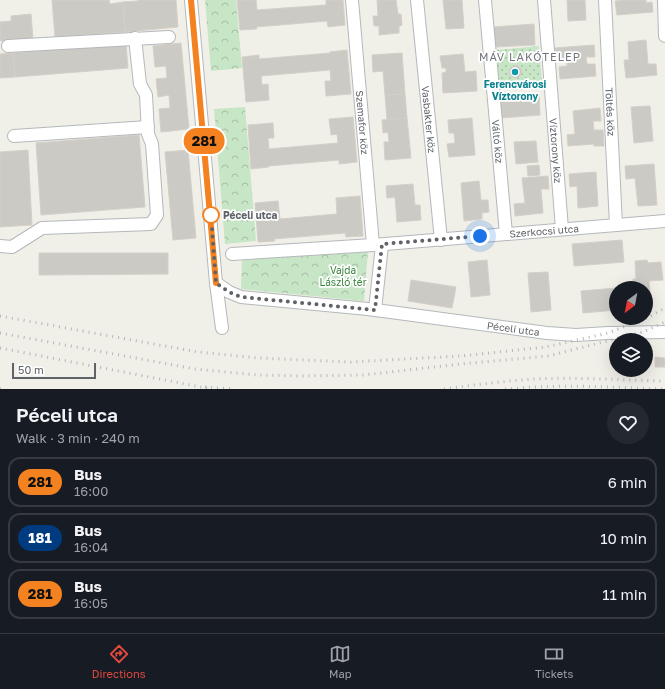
<!DOCTYPE html>
<html lang="en">
<head>
<meta charset="utf-8">
<style>
  :root { --surface:#171b24; --page:#242831; --text:#f1f3f6; --muted:#9ea1a6; --line:#363941; --accent:#e1493e }
  body { margin:0; font-family:"Golos Text",sans-serif; background:var(--page); color:var(--text); height:100vh; display:flex; flex-direction:column; font-size:15px; white-space:nowrap }
  * { box-sizing:border-box; margin:0 }
  p { font-size:13px; color:var(--muted) }
  .icon { flex:none; width:22px; height:22px; fill:none; stroke:currentColor; stroke-width:2; stroke-linecap:round; stroke-linejoin:round }
  .map { position:relative; height:389px; overflow:hidden }
  .panel { display:flex; flex-direction:column; background:var(--surface); flex:1 }
  .panel>* { flex:none }
  .badge { padding:0 8px; border-radius:13px; font-size:14px; line-height:26px }
  .needle { width:26px; rotate:212deg }
  .buttons { position:absolute; left:609px; top:281px; display:grid; gap:8px }
  .buttons a { display:grid; place-items:center; width:44px; height:44px; border-radius:50%; background:var(--surface); box-shadow:0 4px 16px #0002; font-size:20px }
  .scale { position:absolute; left:12px; bottom:10px; width:84px; box-sizing:border-box; padding-left:4px; border:2px solid #5f6367; border-top:0; font-size:11px; line-height:14px; white-space:nowrap; color:#5f6367; -webkit-text-stroke:3px #fff; paint-order:stroke }
  .you { position:absolute; width:20px; height:20px; margin:-10px; border:3px solid #fff; border-radius:50%; background:#1a73e8; box-shadow:0 0 0 6px #1a73e833 }
  .map>.badge { position:absolute; translate:-50% -50%; box-shadow:0 0 0 2px #fff }
  .round { display:grid; place-items:center; flex:none; width:42px; height:42px; border-radius:21px; background:var(--page) }
  .overview { display:flex; align-items:center; justify-content:space-between; height:68px; padding:0 16px }
  h1 { font-size:19px; font-weight:600; line-height:30px }
  ul { padding:0; list-style:none }
  li { display:flex; align-items:center; gap:12px; height:50px; margin:0 8px 6px; padding:0 8px; border:2px solid var(--line); border-radius:12px }
  li div { flex:1 }
  li b { display:block; font-size:15px }
  li em { font-style:normal }
  li .badge { min-width:44px; font-weight:700; text-align:center }
  .menu { display:flex; justify-content:space-around; align-items:center; height:56px; border-top:1px solid var(--line); background:var(--surface); font-size:11px; color:var(--muted) }
  .menu a { display:grid; justify-items:center; gap:2px }
  .menu .current { color:var(--accent) }
  .map>svg:first-child { display:block }
  .forest { fill:url(#forest-crowns) }
  .garden { fill:url(#garden-dots) }
  .building { fill:#cccac4; stroke:#d5d0c7 }
  .lines { fill:none; stroke-linecap:round; stroke-linejoin:round }
  .minor-casing { stroke:#b5b8bb; stroke-width:14 }
  .minor { stroke:#fff; stroke-width:12 }
  .rail { stroke:#b6b7b7; stroke-width:3; stroke-dasharray:1 5; stroke-linecap:butt }
  .line-casing { stroke:#fff; stroke-width:9 }
  .line { stroke:#f58220; stroke-width:6 }
  .walk { stroke:#5f6367; stroke-width:4; stroke-dasharray:0 7.2 }
  .culture-dot { fill:#0f9aa8; stroke:#fff; stroke-width:1.5 }
  .stop-dot { fill:#fff; stroke:#f58220; stroke-width:2 }
  .labels { text-anchor:middle; stroke-width:3.5; stroke-linejoin:round; paint-order:stroke }
  .culture-label { font-size:10px; font-weight:bold; fill:#0d838f; stroke:#fff }
  .street-label { font-size:10px; fill:#5f6367; stroke:#fff }
  .stop-label { font-size:10px; font-weight:bold; fill:#5f6367; stroke:#fff; text-anchor:start }
  .park-label { font-size:10px; fill:#3a833d; stroke:#fff }
  .neighbourhood-label { font-size:11px; letter-spacing:1px; fill:#707579; stroke:#fff }
</style>
</head>
<body>
<div class="map">
<svg width="665" height="389" viewBox="0 0 665 389">
  <defs>
    <pattern id="forest-crowns" width="20" height="18" patternUnits="userSpaceOnUse"><rect width="20" height="18" fill="#c7e6c6"/><path d="M2 6a3 3 0 1 1 6 0M12 15a3 3 0 1 1 6 0" fill="none" stroke="#a5bea5"/></pattern>
    <pattern id="garden-dots" width="8" height="8" patternUnits="userSpaceOnUse"><rect width="8" height="8" fill="#c7e6c6"/><path d="M2 2h.1M6 6h.1" fill="none" stroke="#a5bea5" stroke-width="1.8" stroke-linecap="round"/></pattern>
  </defs>
  <rect width="100%" height="100%" fill="#f0efe8"/>
  <g class="forest">
    <polygon points="205,0 236,0 242,68 211,71"/>
    <polygon points="245,107 256,241 225,244 214,109"/>
    <polygon points="368,251 364,301 241,289 242,260"/>
  </g>
  <polygon class="garden" points="539,46 542,82 499,85 496,50"/>
  <g class="building">
    <polygon points="52,0 109,0 110,4 123,2 125,32 55,37"/>
    <polygon points="138,0 176,0 178,27 125,32 123,2 138,1"/>
    <polygon points="237,0 256,0 257,10 326,5 326,0 343,0 345,25 328,27 327,21 256,27 257,29 240,30"/>
    <polygon points="377,0 396,0 398,14 401,14 402,25 399,26 399,33 379,35 379,26 374,26 373,16 378,16"/>
    <polygon points="443,0 462,0 464,28 446,29"/>
    <polygon points="567,0 585,0 586,20 568,21"/>
    <polygon points="625,0 646,0 646,3 652,2 653,12 617,15 615,1"/>
    <polygon points="31,14 33,39 0,41 0,22 11,21 11,16"/>
    <polygon points="534,24 535,45 495,47 493,27"/>
    <polygon points="646,40 648,64 656,64 657,75 626,78 624,60 629,60 628,42"/>
    <polygon points="181,43 189,129 161,132 159,109 170,108 169,95 158,97 156,79 167,78 166,66 155,67 153,46"/>
    <polygon points="126,44 128,68 15,77 13,53"/>
    <polygon points="594,45 595,57 586,57 587,64 595,64 596,76 560,79 559,67 567,66 567,58 556,59 555,48"/>
    <polygon points="347,50 351,94 326,96 325,81 331,81 330,70 261,76 262,85 268,84 269,100 246,102 242,57 259,55 259,59 330,53 330,52"/>
    <polygon points="13,53 15,77 0,78 0,54"/>
    <polygon points="402,53 405,94 385,95 383,71 373,72 372,55"/>
    <polygon points="463,54 465,72 476,71 477,91 443,93 442,73 446,72 446,68 442,68 440,56"/>
    <polygon points="517,65 522,70 520,76 514,78 509,74 511,67"/>
    <polygon points="539,93 540,115 501,118 500,96"/>
    <polygon points="405,94 407,118 387,120 385,95"/>
    <polygon points="650,106 653,141 634,143 631,107"/>
    <polygon points="600,108 601,121 593,121 594,130 603,130 604,146 594,146 594,144 568,146 567,135 575,134 573,111"/>
    <polygon points="353,117 357,162 339,164 339,160 268,166 269,167 251,169 248,125 273,123 274,138 268,138 269,149 338,143 337,134 331,135 329,119"/>
    <polygon points="407,118 411,158 385,160 384,142 389,142 388,132 383,133 382,120"/>
    <polygon points="472,118 475,155 449,157 447,144 455,143 454,133 449,133 448,120"/>
    <polygon points="139,135 145,207 41,215 36,143"/>
    <polygon points="536,141 538,162 516,164 514,142"/>
    <polygon points="28,150 32,225 0,227 0,152"/>
    <polygon points="188,150 196,238 173,240 165,152"/>
    <polygon points="654,164 657,205 638,206 635,178 626,179 625,166"/>
    <polygon points="539,165 540,175 528,176 527,166"/>
    <polygon points="596,172 598,206 578,208 577,186 570,187 569,174"/>
    <polygon points="548,176 549,189 541,189 543,213 515,216 514,204 525,203 522,178"/>
    <polygon points="479,181 481,200 488,200 489,212 482,213 482,219 464,221 461,183"/>
    <polygon points="413,184 415,205 420,205 421,220 397,222 395,197 387,198 386,186"/>
    <polygon points="360,196 363,236 346,237 345,233 274,239 275,241 258,242 255,203 278,201 280,219 337,214 336,198"/>
    <polygon points="622,240 624,262 574,266 572,244"/>
    <polygon points="39,253 168,253 168,274 39,275"/>
    <polygon points="487,260 490,295 471,297 468,262"/>
    <polygon points="647,260 648,263 661,262 663,280 649,281 651,301 646,301 646,288 633,288 633,279 636,279 635,261"/>
    <polygon points="548,272 551,310 531,312 528,273"/>
    <polygon points="411,280 456,287 452,308 408,301"/>
    <polygon points="616,288 616,310 583,313 581,291"/>
    <polygon points="655,357 665,358 665,367 655,367"/>
  </g>
  <g class="lines">
    <defs>
      <g id="minor">
        <polyline points="191,0 216,283 222,328"/>
        <path id="s1" d="M352 0 373 245"/>
        <path id="s2" d="M417 0 441 240"/>
        <path id="s3" d="M485 0 506 234"/>
        <path id="s4" d="M544 0 562 229"/>
        <path id="s5" d="M605 0 616 225"/>
        <polyline points="664,0 665,36"/>
        <polyline points="8,46 169,37"/>
        <polyline points="14,136 148,127"/>
        <polyline points="0,246 12,247 42,228 151,224 157,215 152,144 148,134 146,95 140,84 135,38"/>
        <path id="s6" d="M232 254 373 245 665 221"/>
        <path id="s7" d="M216 283 229 292 241 297 368 309 547 333 576 335 608 333 665 332"/>
        <polyline points="375,310 382,245"/>
      </g>
    </defs>
    <use href="#minor" class="minor-casing"/>
    <use href="#minor" class="minor"/>
    <g class="rail">
      <polyline points="0,316 198,352 259,358 351,362 461,356 546,347 608,333 649,317 665,308"/>
      <polyline points="0,333 195,369 258,375 301,376 363,375 461,364 548,356 643,332 665,322"/>
      <polyline points="0,348 211,389"/>
      <polyline points="205,387 233,389"/>
      <polyline points="0,389 2,389"/>
      <path d="M444 389C474 385 504 381 534 379 578 377 621 380 665 381"/>
      <path d="M505 389C558 384 611 387 664 389"/>
    </g>
  </g>
  <g class="lines">
    <defs>
      <polyline id="line" points="191,0 216,283"/>
    </defs>
    <use href="#line" class="line-casing"/>
    <use href="#line" class="line"/>
    <polyline class="walk" points="211,215 216,283 229,292 241,297 375,310 382,244 480,236"/>
  </g>
  <circle class="culture-dot" cx="515" cy="72" r="4"/>
  <circle class="stop-dot" cx="211" cy="215" r="8"/>
  <g class="labels">
    <g class="culture-label">
      <text x="515" y="88">Ferencvárosi<tspan x="515" dy="12">Víztorony</tspan></text>
    </g>
    <g class="street-label">
      <text dy="4" stroke="none"><textPath href="#s5" startOffset="112">Töltés köz</textPath></text>
      <text dy="4" stroke="none"><textPath href="#s2" startOffset="120">Vasbakter köz</textPath></text>
      <text dy="4" stroke="none"><textPath href="#s1" startOffset="123">Szemafor köz</textPath></text>
      <text dy="4" stroke="none"><textPath href="#s3" startOffset="142">Váltó köz</textPath></text>
      <text dy="4" stroke="none"><textPath href="#s4" startOffset="151">Víztorony köz</textPath></text>
      <text dy="4" stroke="none"><textPath href="#s6" startOffset="313">Szerkocsi utca</textPath></text>
      <text dy="4" stroke="none"><textPath href="#s7" startOffset="303">Péceli utca</textPath></text>
    </g>
    <g class="stop-label">
      <text x="223" y="219">Péceli utca</text>
    </g>
    <g class="park-label">
      <text x="343" y="274">Vajda<tspan x="343" dy="12">László tér</tspan></text>
    </g>
    <g class="neighbourhood-label">
      <text x="530" y="61">MÁV LAKÓTELEP</text>
    </g>
  </g>
</svg>
<div class="buttons">
<a><svg class="needle" viewBox="-14 -14 28 28"><path d="M0-13l5 13h-10z" fill="#e53935"/><path d="M0 13l5-13h-10z" fill="#9ea1a6"/></svg></a>
<a><svg class="icon" aria-label="layers" viewBox="0 0 24 24"><path d="M12 4l9 5-9 5-9-5zM3 14l9 5 9-5"/></svg></a>
</div>
<div class="scale">50 m</div>
<div class="you" style="left:480px;top:236px"></div>
<b class="badge" style="left:204px;top:141px;background:#f58220;color:#111">281</b>
</div>
<section class="panel">
<div class="overview"><div><h1>Péceli utca</h1><p>Walk · 3 min · 240 m</p></div><a class="round"><svg class="icon" aria-label="heart" viewBox="0 0 24 24"><path d="M12 20l-8-8c-3-5 5-10 8-4 3-6 11-1 8 4z"/></svg></a></div>
<ul>
<li><span class="badge" style="background:#f58220;color:#111">281</span><div><b>Bus</b><p>16:00</p></div><em>6 min</em></li>
<li><span class="badge" style="background:#003b80;color:#fff">181</span><div><b>Bus</b><p>16:04</p></div><em>10 min</em></li>
<li><span class="badge" style="background:#f58220;color:#111">281</span><div><b>Bus</b><p>16:05</p></div><em>11 min</em></li>
</ul>
</section>
<nav class="menu">
<a class="current"><svg class="icon" aria-label="directions" viewBox="0 0 24 24"><path d="M12 3l9 9-9 9-9-9zM9 14v-3h6M13 9l2 2-2 2"/></svg>Directions</a>
<a><svg class="icon" aria-label="map" viewBox="0 0 24 24"><path d="M3 6l6-2 6 2 6-2v14l-6 2-6-2-6 2zM9 4v14M15 6v14"/></svg>Map</a>
<a><svg class="icon" aria-label="tickets" viewBox="0 0 24 24"><path d="M3 7h18v10H3zM15 7v10"/></svg>Tickets</a>
</nav>
</body>
</html>
